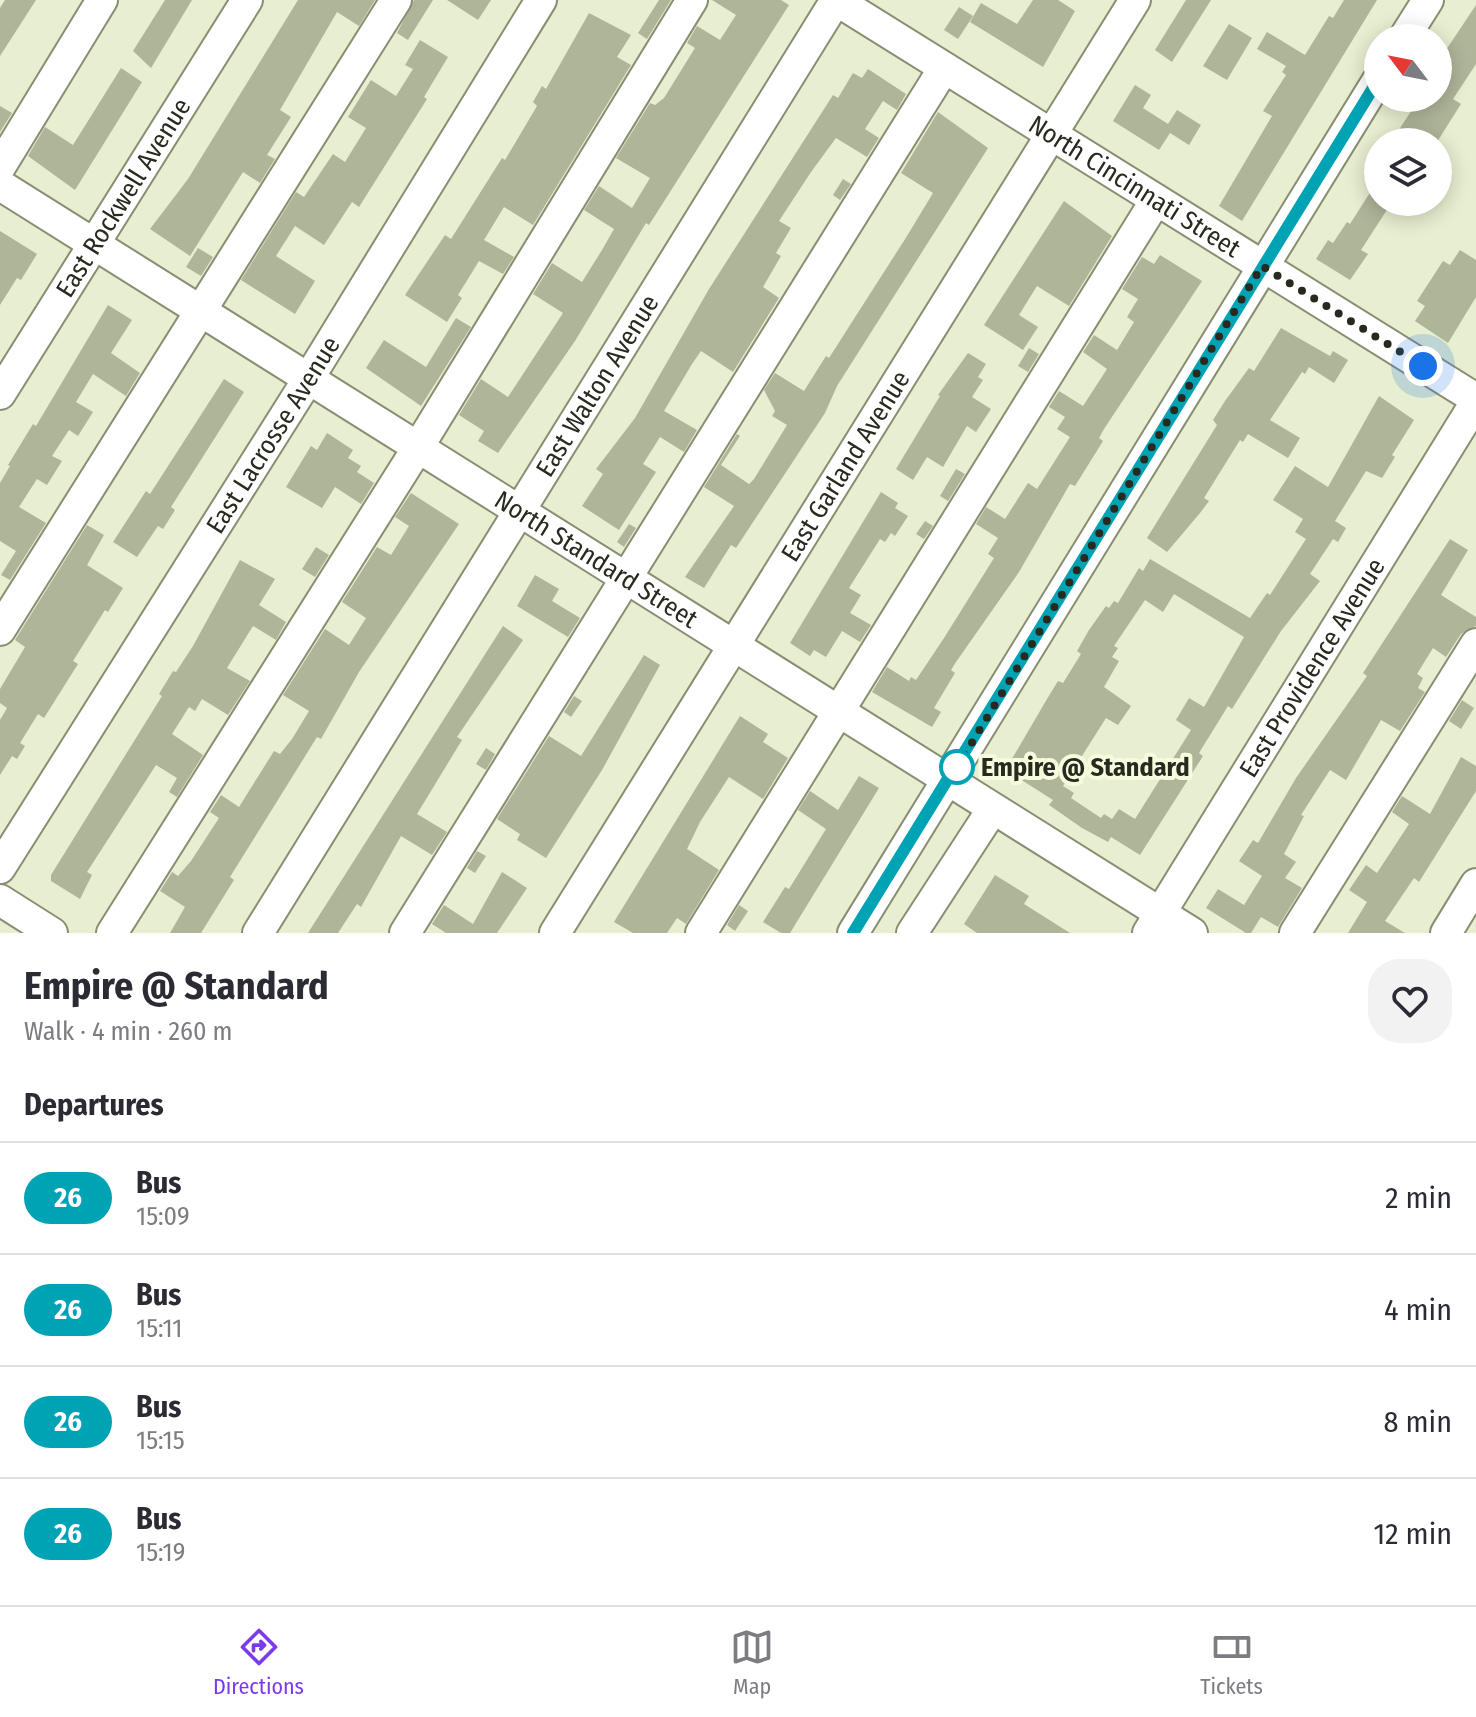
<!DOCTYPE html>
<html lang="en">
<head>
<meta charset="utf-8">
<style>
  :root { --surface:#fff; --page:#f2f2f3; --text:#2b2b33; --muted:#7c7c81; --line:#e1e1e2; --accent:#7c3aed }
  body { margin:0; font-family:"Fira Sans Condensed",sans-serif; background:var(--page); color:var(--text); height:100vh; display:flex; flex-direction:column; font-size:30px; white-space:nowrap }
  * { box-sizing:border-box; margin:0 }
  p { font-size:26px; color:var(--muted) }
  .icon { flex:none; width:44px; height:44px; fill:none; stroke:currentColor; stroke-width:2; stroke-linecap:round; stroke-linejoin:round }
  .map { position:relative; height:933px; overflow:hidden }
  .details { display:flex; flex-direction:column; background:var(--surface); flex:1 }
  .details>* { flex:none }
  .badge { padding:0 16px; border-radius:26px; font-size:28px; line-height:52px }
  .needle { width:52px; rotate:302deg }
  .controls { position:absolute; left:1364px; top:24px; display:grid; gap:16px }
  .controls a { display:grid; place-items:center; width:88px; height:88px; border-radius:50%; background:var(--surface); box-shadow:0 4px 20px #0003; font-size:40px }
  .you { position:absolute; width:40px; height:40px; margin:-20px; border:6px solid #fff; border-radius:50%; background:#1a73e8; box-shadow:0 0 0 12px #1a73e833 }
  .map>.badge { position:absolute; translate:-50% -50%; box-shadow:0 0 0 4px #fff }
  h2 { padding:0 24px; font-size:30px; line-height:72px }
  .round { display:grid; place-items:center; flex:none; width:84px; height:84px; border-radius:32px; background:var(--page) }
  .overview { display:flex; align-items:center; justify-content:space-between; height:136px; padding:0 24px }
  h1 { font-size:38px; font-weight:700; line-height:60px }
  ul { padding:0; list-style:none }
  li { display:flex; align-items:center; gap:24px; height:112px; padding:0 24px; border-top:2px solid var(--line) }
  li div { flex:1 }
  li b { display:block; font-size:30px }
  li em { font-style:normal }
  li .badge { min-width:88px; font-weight:700; text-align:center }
  .menu { display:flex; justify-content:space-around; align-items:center; height:112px; border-top:2px solid var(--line); background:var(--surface); font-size:22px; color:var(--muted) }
  .menu a { display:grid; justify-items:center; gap:4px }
  .menu .on { color:var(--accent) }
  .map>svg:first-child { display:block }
  .building { fill:#afb599; fill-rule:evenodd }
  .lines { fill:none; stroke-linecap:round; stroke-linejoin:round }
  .minor-casing { stroke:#898e73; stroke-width:34 }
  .minor { stroke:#fff; stroke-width:30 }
  .line-casing { stroke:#fff; stroke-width:18 }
  .line { stroke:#00a3b4; stroke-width:12 }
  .walk { stroke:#282a1f; stroke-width:8; stroke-dasharray:0 14.4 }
  .stop-dot { fill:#fff; stroke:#00a3b4; stroke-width:4 }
  .labels { text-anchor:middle; stroke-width:8; stroke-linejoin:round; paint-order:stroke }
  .street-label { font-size:26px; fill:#282a1f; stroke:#f5fbdd }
  .stop-label { font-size:26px; font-weight:bold; fill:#282a1f; stroke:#f5fbdd; text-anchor:start }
</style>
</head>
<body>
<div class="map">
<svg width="1476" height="933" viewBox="0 0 1476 933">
  <rect width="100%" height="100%" fill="#e8eed0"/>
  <g class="building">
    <polygon points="5,0 36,0 0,56 0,8"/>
    <polygon points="165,0 192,0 151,68 133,51"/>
    <polygon points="298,0 375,0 359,26 337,12 280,110 291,117 267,155 275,159 260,183 243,172 190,256 150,229 188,179"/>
    <polygon points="414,0 433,0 408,40 397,33"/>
    <polygon points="447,0 491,0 478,20"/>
    <polygon points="659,0 671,0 647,39 638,33"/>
    <polygon points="712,0 781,0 789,5 649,225 646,223 575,341 498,453 478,441 484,431 459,415 481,379 508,397 563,313 533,294 552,263 582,282 602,250 614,229 584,210 599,186 632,208 650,178 616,158 650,103 655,105 664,98 695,48 687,43 697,26 720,40 736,15"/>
    <polygon points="1033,0 1058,0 1075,11 1043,67 970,22 981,3 1017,24"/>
    <polygon points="1186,0 1211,0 1172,62 1155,50"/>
    <polygon points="1344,0 1377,0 1242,221 1219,206 1272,116 1263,111 1286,75 1282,72 1286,66 1257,49 1267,32 1305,55 1329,16 1333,18"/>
    <polygon points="1476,5 1476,64 1453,99 1461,104 1437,142 1409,142 1396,134 1420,98 1438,98 1438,62"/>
    <polygon points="959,7 973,16 958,39 944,30"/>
    <polygon points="589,13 631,35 617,57 631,65 533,225 504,207 484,240 514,257 503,274 479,261 458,295 462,298 447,322 405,295 445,235 451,239 502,158 505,160 537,106 533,102 542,86 546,89"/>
    <polygon points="1229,24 1252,38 1227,80 1203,66"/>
    <polygon points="420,40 448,57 424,97 427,99 359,207 352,202 324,245 295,226 276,256 315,281 295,314 241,280 296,192 304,197 333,154 345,162 366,128 348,117 371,80 396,96 413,69 405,65"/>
    <polygon points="121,68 142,82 75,190 28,156 45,127 73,145"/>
    <polygon points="868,69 906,94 897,110 883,101 865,129 879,138 867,157 836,138 811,172 779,221 791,228 776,253 781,256 763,287 779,298 733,372 701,351 692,364 664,411 697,430 684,452 660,437 643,464 656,472 619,530 582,506 603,474 596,469 635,418 709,289 833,95 838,98 853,73 862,78"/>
    <polygon points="1135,85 1151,95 1143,108 1168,124 1177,110 1201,125 1189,145 1170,133 1159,150 1113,121"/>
    <polygon points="0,106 12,113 0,132"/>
    <polygon points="938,112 988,148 837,386 825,413 736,548 731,545 704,588 685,577 734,506 704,487 737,434 740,436 721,465 749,484 754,479 787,425 772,416 775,411 764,390 775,373 804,391 826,356 829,358 907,236 933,193 901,173"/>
    <polygon points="843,179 851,184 840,200 833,195"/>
    <polygon points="1378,180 1378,202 1392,202 1361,250 1368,254 1350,280 1316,259 1328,240 1333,243 1347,222 1350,224"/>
    <polygon points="1064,201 1112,236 1069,306 1037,286 1019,315 1038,327 1023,350 984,325"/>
    <polygon points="0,231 37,254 21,280 17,278 0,305"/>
    <polygon points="198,248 213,257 201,276 186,267"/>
    <polygon points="1460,250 1476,260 1476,297 1448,343 1415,321 1425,306 1417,301 1443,261 1450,265"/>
    <polygon points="1160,255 1202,281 1104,429 1099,438 1103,441 1075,486 1070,484 1019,572 956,662 951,670 955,673 934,708 941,712 932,727 872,692 887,667 909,681 911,677 916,680 944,638 994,558 988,554 998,538 976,524 986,507 1005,519 1028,483 1037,489 1070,437 1057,429 1065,417 1049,407 1059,391 1083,406 1107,369 1083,352 1094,335 1117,350 1134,322 1127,317 1138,299 1122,289 1142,257 1154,264"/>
    <polygon points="108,305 132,320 111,353 140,373 126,396 93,374 76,402 93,412 78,436 69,430 52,456 62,461 47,485 37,479 19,507 46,523 10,580 1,575 16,551 0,541 0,483 10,466 8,465 33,424 36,426"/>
    <polygon points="456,318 471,327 421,406 366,368 384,340 426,367"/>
    <polygon points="1281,328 1330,356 1333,351 1348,360 1334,383 1309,367 1305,374 1302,372 1270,420 1300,438 1288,458 1248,434 1243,442 1240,440 1204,498 1209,501 1200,513 1167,552 1147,538 1217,425 1213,420 1225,401 1249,368 1254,371"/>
    <polygon points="1029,348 1039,354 1028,372 1018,366"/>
    <polygon points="968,353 986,364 978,377 983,380 972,397 991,409 976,432 967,426 943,467 927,457 913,480 896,469 940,396 938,395"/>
    <polygon points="224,379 244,392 171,507 175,510 163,529 158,526 137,557 113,542 146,491 150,494"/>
    <path d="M1379 396 1414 420 1392 455 1395 457 1382 478 1366 471 1335 521 1346 528 1338 542 1333 539 1310 574 1320 581 1281 631 1232 709 1228 706 1199 753 1203 756 1140 855 1111 837 1108 842 1082 828 1049 805 1053 800 1009 772 1006 769 1047 699 1058 681 1063 683 1081 654 1077 651 1089 630 1106 606 1109 608 1114 601 1118 603 1139 568 1143 571 1150 559 1250 618 1267 593 1270 595 1306 539 1295 532 1303 519 1273 500 1295 466 1328 487ZM1174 594 1244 637 1204 707 1189 698 1176 720 1191 730 1135 819 1119 809 1112 819 1104 814 1101 818 1071 798 1074 793 1063 786 1106 718 1118 725 1131 706 1104 687 1119 661 1112 657 1118 648 1114 646 1145 600 1163 612Z"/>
    <polygon points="327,433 353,450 348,458 361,466 357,472 374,483 361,504 335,487 322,508 286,487 311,446 317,450"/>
    <polygon points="956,469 965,474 948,501 940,496"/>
    <polygon points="881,492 898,503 895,508 908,516 895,536 891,533 885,542 880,539 849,588 861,595 850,613 871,625 860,642 842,631 826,657 814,650 810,656 790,643"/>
    <polygon points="411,493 459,524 359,672 321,739 317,737 230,877 234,880 201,933 170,933 185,907 160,891 172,872 178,876 191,861 219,818 210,812 221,795 239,807 274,751 280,754 292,739 309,711 283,695 325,629 349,645 366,618 342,602 377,547 391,555 409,526 395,517"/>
    <polygon points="925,521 933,526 924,539 916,534"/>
    <polygon points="629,524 636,528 624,547 617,542"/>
    <polygon points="87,525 104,535 87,565 123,588 108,612 105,610 73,661 78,664 44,718 38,714 20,743 25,746 17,759 12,756 0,775 0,720 7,708 0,703 0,689 25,647 15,640"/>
    <polygon points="1450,539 1468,550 1441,595 1476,617 1476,626 1461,634 1446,657 1433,648 1417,674 1423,678 1418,688 1425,692 1400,731 1381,720 1346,780 1330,770 1301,815 1304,816 1284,854 1296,862 1285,878 1302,888 1278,927 1261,917 1251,933 1246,933 1206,908 1218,889 1244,905 1262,876 1239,861 1253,840 1258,843 1296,778 1367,676 1363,673"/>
    <polygon points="316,547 329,555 315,577 302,569"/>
    <polygon points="240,560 275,579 259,605 286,622 276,640 253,626 227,668 250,681 228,715 202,699 195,711 189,707 172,734 203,755 177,797 169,792 177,778 156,765 87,872 92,875 80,899 51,881 51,875 162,696 159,694 173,671 176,672 193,646"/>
    <polygon points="535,575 559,589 552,601 580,618 568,637 517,606"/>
    <polygon points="503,626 523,640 457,737 462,740 417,814 447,832 432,855 401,836 361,907 357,904 338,933 308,933"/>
    <polygon points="644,655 660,665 602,770 546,858 517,840 520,834 497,819 549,736 581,756"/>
    <polygon points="574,696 582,701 571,717 564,712"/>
    <polygon points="1462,700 1474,708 1461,729 1449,721"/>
    <polygon points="740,716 768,734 763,742 788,758 763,799 729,777 700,822 687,849 719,870 686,924 677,918 667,933 633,933 614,922"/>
    <polygon points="486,748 495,754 486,770 476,764"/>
    <polygon points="1461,757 1476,766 1476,791 1419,882 1414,878 1385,921 1405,933 1348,933 1367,902 1349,890 1366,865 1377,873 1409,824 1392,812 1402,796 1430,814"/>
    <polygon points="859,776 879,788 790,933 781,933 763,922 785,887 789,889 826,829 798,810 810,791 838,810"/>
    <polygon points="477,851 486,856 475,873 467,868"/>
    <polygon points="502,872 527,888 497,933 446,933 432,924 444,905 473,924"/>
    <polygon points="995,875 1029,896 1024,904 1070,933 977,933 964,924"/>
    <polygon points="739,905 748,911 735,931 727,925"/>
  </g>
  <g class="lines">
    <defs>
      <g id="minor">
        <path id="s1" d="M836 0 1476 399"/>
        <polyline points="1404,38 1428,0"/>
        <polyline points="0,167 102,0"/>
        <path id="s2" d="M0 185 1192 933"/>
        <path id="s3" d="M0 394 247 0"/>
        <polyline points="0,630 396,0"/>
        <path id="s4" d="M0 868 307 381 541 0"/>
        <polyline points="0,900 52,933"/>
        <polyline points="112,933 417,449 692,0"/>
        <path id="s5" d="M258 933 836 0"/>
        <polyline points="405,933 944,68"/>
        <path id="s6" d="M555 933 1135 0"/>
        <polyline points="701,933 1156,200"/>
        <polyline points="853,933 1378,80"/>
        <polyline points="912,933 992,810"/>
        <path id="s7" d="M1148 933 1476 402"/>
        <polyline points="1295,933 1476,644"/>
        <polyline points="1446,933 1476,884"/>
      </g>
    </defs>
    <use href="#minor" class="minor-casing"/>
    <use href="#minor" class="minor"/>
  </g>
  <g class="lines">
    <defs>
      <polyline id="line" points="853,933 1378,80"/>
    </defs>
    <use href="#line" class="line-casing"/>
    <use href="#line" class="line"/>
    <polyline class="walk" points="957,767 1262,266 1423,366"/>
  </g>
  <circle class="stop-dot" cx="957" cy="767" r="16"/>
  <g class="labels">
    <g class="street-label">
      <text dy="9" stroke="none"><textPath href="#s1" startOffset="352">North Cincinnati Street</textPath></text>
      <text dy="9" stroke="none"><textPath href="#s3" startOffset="232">East Rockwell Avenue</textPath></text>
      <text dy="9" stroke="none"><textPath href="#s5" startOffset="644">East Walton Avenue</textPath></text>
      <text dy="9" stroke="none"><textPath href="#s4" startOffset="512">East Lacrosse Avenue</textPath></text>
      <text dy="9" stroke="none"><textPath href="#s6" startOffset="550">East Garland Avenue</textPath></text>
      <text dy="9" stroke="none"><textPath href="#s2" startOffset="704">North Standard Street</textPath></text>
      <text dy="9" stroke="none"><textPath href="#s7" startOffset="312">East Providence Avenue</textPath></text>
    </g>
    <g class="stop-label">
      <text x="981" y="776">Empire @ Standard</text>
    </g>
  </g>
</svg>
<div class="controls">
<a><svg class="needle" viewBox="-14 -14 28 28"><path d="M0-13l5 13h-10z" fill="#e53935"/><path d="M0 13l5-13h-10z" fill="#7c7c81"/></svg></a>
<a><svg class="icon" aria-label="layers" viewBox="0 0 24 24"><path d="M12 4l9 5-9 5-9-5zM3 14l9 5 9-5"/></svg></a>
</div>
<div class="you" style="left:1423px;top:366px"></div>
</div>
<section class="details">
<div class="overview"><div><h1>Empire @ Standard</h1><p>Walk · 4 min · 260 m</p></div><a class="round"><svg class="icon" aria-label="heart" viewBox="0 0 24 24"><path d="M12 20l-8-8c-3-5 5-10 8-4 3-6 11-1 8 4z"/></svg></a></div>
<h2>Departures</h2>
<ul>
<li><span class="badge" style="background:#00a3b4;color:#fff">26</span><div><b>Bus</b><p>15:09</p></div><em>2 min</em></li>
<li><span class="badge" style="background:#00a3b4;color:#fff">26</span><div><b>Bus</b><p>15:11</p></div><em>4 min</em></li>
<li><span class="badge" style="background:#00a3b4;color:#fff">26</span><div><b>Bus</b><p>15:15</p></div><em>8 min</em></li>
<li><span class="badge" style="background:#00a3b4;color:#fff">26</span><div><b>Bus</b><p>15:19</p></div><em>12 min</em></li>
</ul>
</section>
<nav class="menu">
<a class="on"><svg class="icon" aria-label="directions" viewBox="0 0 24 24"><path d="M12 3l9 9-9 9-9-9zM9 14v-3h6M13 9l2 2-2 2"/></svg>Directions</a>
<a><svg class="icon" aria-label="map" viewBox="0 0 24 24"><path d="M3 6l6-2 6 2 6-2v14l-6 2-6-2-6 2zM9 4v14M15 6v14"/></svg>Map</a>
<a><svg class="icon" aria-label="tickets" viewBox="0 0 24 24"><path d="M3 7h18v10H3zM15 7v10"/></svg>Tickets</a>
</nav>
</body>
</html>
